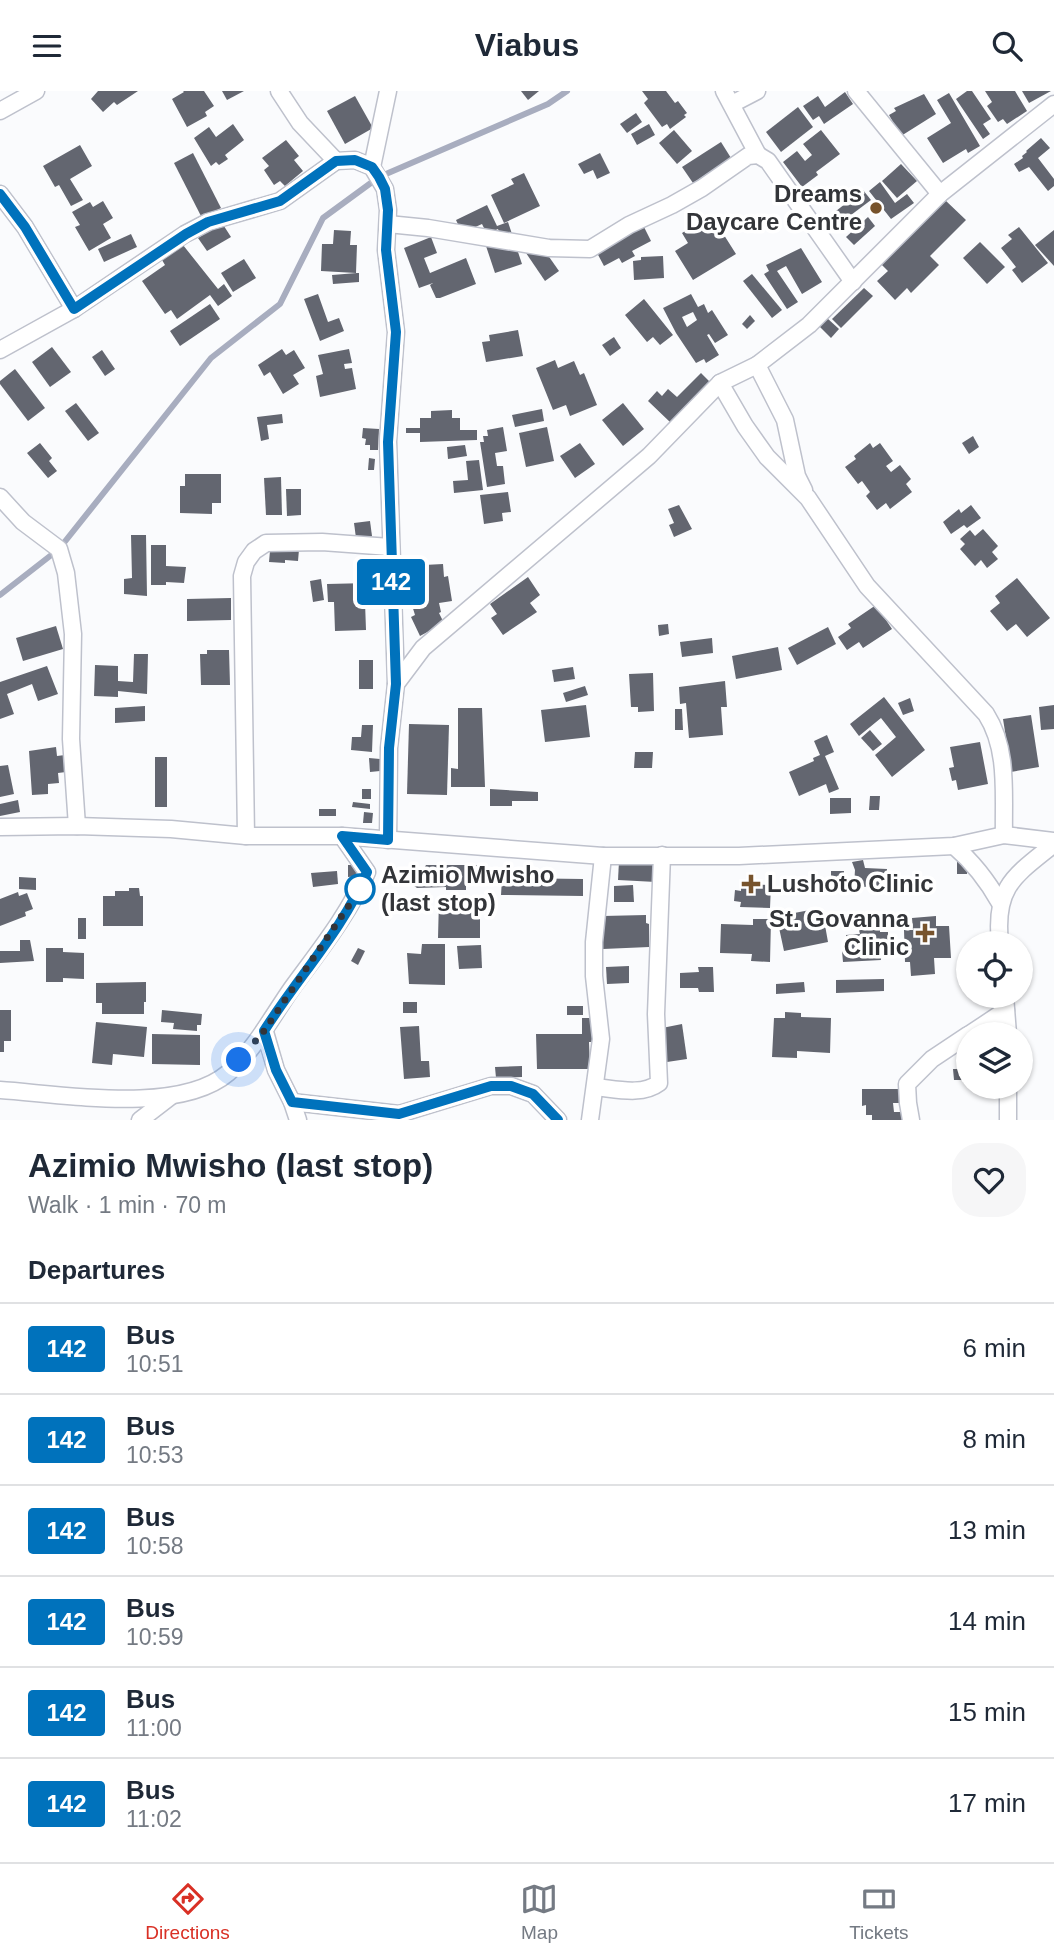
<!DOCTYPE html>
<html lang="en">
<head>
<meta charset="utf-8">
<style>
  :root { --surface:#fff; --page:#f6f6f7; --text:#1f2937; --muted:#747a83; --line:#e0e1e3; --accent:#d93025 }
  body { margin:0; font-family:Helvetica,sans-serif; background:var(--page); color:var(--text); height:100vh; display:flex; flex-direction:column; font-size:26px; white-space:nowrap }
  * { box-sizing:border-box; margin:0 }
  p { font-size:23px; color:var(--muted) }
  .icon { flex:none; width:38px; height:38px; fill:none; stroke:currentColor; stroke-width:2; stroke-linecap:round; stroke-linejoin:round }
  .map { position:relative; height:1029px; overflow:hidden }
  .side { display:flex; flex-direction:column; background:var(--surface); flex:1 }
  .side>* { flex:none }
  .badge { padding:0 14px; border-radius:5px; font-size:24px; line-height:46px }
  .fabs { position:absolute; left:956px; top:840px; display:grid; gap:14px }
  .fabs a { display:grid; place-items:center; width:77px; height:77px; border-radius:50%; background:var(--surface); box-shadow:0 2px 5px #0004; font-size:35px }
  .you { position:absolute; width:35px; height:35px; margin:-18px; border:5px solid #fff; border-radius:50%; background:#1a73e8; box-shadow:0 0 0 10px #1a73e833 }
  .map>.badge { position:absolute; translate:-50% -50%; box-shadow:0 0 0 4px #fff }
  h2 { padding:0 28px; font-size:26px; line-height:63px }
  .round { display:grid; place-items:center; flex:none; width:74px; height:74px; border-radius:28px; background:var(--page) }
  .overview { display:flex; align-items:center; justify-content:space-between; height:119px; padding:0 28px }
  h1 { font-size:33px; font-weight:600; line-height:52px }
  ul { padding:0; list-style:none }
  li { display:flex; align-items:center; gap:21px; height:91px; padding:0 28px; border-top:2px solid var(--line) }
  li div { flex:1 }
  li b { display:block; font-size:26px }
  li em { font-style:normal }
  li .badge { min-width:77px; font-weight:700; text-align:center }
  header { display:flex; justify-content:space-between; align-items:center; height:91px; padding:0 28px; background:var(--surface); font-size:32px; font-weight:600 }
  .dock { display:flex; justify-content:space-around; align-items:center; height:98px; border-top:2px solid var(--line); background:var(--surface); font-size:19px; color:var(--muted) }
  .dock a { display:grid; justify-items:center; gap:4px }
  .dock .current { color:var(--accent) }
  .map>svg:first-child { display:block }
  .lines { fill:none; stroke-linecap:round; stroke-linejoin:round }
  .stream { stroke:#a8adbf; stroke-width:6 }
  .building { fill:#636670; fill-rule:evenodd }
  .minor-casing { stroke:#bec1cc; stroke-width:19 }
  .minor { stroke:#fff; stroke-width:16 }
  .line-casing { stroke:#fff; stroke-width:16 }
  .line { stroke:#0072bc; stroke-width:10 }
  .walk { stroke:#333539; stroke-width:7; stroke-dasharray:0 12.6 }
  .poi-dot { fill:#77532c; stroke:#fff; stroke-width:2.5 }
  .stop-dot { fill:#fff; stroke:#0072bc; stroke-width:3.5 }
  .labels { text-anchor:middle; stroke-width:7; stroke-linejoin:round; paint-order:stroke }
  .poi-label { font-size:24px; font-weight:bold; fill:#333539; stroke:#fff; text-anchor:end }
  .stop-label { font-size:24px; font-weight:bold; fill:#333539; stroke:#fff; text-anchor:start }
</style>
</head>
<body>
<header><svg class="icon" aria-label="menu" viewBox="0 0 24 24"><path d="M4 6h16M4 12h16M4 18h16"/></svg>Viabus<svg class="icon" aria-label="search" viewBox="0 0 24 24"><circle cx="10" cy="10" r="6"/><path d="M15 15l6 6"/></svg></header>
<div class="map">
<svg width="1054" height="1029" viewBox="0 0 1054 1029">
  <rect width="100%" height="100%" fill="#fafbfd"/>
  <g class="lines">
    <polyline class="stream" points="0,504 59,458 211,267 280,213 323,127 379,86 548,13 567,0"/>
  </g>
  <g class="building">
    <polygon points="98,0 138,0 117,14 114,11 103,21 91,8"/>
    <polygon points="183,0 204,0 214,15 205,21 207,25 187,36 172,8 184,1"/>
    <polygon points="222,0 244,0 227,9"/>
    <polygon points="521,0 539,0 528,9"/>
    <polygon points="642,0 666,0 675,12 678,10 687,22 684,24 686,26 670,38 667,33 662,36 644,12 648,8"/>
    <polygon points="967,0 972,0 991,28 983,33 990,43 983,48 956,8"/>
    <polygon points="985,0 1015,0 1027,20 1007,33 1003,28 998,31 987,15 992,11"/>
    <polygon points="1022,0 1051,0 1029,12"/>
    <polygon points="845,1 853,13 824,33 819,25 813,29 803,15 818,5 825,16"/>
    <polygon points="949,2 980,55 968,62 966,58 943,72 927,47 951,32 937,9"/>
    <polygon points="924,3 936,23 901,45 889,24 896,20 894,17"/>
    <polygon points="355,5 373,37 345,53 327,20"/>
    <polygon points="798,16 813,36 781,61 766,41"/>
    <polygon points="636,22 642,31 627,42 620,33"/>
    <polygon points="233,33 244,49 225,64 228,68 219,74 216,71 211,75 194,47 209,36 216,46"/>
    <polygon points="649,33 655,44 637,54 631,43"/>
    <polygon points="674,39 692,60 677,73 659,52"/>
    <polygon points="821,39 840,63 816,81 818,84 802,96 783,71 797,60 805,70 812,64 803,53"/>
    <polygon points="1041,47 1050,57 1038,67 1054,88 1054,95 1048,100 1029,76 1019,81 1014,73 1023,67 1022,65 1027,61 1026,60"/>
    <polygon points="286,49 299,65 294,69 303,80 285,95 280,90 274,94 264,79 269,75 262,67"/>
    <polygon points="721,51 731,67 693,92 682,76"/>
    <polygon points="80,54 92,75 70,88 83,109 71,115 59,94 55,96 43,75"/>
    <polygon points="193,62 221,117 202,127 174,72"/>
    <polygon points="600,62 610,82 597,88 593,79 584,83 578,73"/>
    <polygon points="901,73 917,90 897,107 882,90"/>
    <polygon points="524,82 540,115 504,132 491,104 514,93 511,88"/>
    <polygon points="880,91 895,112 907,103 914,112 891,128 869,100"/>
    <polygon points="863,99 871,109 843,130 836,120"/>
    <polygon points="945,109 966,129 930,165 939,174 911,202 907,197 895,209 877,190 888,180 881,173"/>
    <polygon points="103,110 113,127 103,133 111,147 89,160 75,136 80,134 72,121 90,111 93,116"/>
    <polygon points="487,114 497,135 508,131 522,173 495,182 485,152 501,146 498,138 487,143 482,133 462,142 456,129"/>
    <polygon points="868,126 875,135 854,154 846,146"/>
    <polygon points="700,131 705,140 717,133 736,163 693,189 675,160 688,152 682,142"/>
    <polygon points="222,132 231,146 207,160 198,147"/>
    <polygon points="643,134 651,150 632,160 635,165 622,172 619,167 604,175 596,160"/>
    <polygon points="1019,136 1048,172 1022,192 1012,179 1016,176 1001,157 1012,148 1008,144"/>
    <polygon points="334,139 351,140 350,154 357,154 356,182 321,180 322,153 333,153"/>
    <polygon points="1054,139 1054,175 1035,154"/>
    <polygon points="131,143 137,156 104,171 98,158"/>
    <polygon points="431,146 437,162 424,167 430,182 466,167 476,193 440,207 436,207 430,194 433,192 419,197 404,157"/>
    <polygon points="980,151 1005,176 987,193 963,167"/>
    <polygon points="540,153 559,180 545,190 526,162"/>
    <polygon points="183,154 218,198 224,193 232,205 218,215 210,204 177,228 171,219 165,223 142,190 165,174 162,169"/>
    <polygon points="801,157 822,191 802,203 786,175 777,180 798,211 787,218 764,183 769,180 766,174"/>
    <polygon points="663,165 664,187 634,189 633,170 641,169 641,166"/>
    <polygon points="244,168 256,187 233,201 221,182"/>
    <polygon points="357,182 359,182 359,191 333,193 332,184"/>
    <polygon points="752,183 782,219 772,227 743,190"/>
    <polygon points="864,197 873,205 841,237 832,228"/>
    <polygon points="318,203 328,231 339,227 344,240 320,250 304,208"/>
    <path d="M691 203 698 216 704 213 708 222 712 219 728 244 715 252 709 243 707 244 719 264 706 272 704 268 696 272 676 242 663 217ZM693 221 697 229 687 236 682 226Z"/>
    <polygon points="644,208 673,244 660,254 653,246 647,251 625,224"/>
    <polygon points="210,213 220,228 180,255 170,240"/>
    <polygon points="750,224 755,230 747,238 742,233"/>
    <polygon points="827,227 839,238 831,247 819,235"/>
    <polygon points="518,239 523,265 486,271 482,251 490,250 489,244"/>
    <polygon points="614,246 621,257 610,265 602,254"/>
    <polygon points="52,256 71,281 50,296 32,271"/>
    <polygon points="282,258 286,264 294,259 305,277 293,284 299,293 283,303 270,281 264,285 258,274"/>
    <polygon points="349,258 352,272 344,273 345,278 352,277 356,298 320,306 316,285 323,283 318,264"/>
    <polygon points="102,259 115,278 105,285 92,266"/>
    <polygon points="555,269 558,277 574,270 580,284 584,282 597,314 570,325 566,314 553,319 536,277"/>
    <polygon points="15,278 45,317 28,330 0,293 0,290"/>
    <polygon points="701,282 711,292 671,332 648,310 657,300 662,305 668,298 677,306"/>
    <polygon points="76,312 99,342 88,350 65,320"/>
    <polygon points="623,312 644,338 623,355 602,329"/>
    <polygon points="542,318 544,330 515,336 512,324"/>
    <polygon points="452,319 452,327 460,327 460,339 477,339 477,349 420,351 420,342 406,342 406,337 420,337 420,327 431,327 431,320"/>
    <polygon points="282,323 283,332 267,334 269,348 261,350 257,326"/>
    <polygon points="503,336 507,360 495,362 497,375 503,375 505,393 487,396 480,351 484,351 483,345 488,345 487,339"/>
    <polygon points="547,336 554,370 526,376 519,342"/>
    <polygon points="363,337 379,338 378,359 370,359 370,354 365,354 366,348 362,347"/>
    <polygon points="973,345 979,356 969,363 962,352"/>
    <polygon points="40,352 52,367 49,370 57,380 48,387 27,362"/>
    <polygon points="580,352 595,373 575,387 560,365"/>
    <polygon points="870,352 873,357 880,352 893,370 886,375 891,381 900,374 911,388 906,393 912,401 890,418 886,412 877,419 866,405 870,401 862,390 858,393 845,376 856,368 854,365"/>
    <polygon points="465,354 467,365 448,368 447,356"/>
    <polygon points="369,367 375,368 374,379 368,379"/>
    <polygon points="479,369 483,399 454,402 453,390 468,389 466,370"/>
    <polygon points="185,383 221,383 221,412 212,412 212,423 180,422 180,395 185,395"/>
    <polygon points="281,386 282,424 266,424 264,387"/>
    <polygon points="286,398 301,398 301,424 287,425"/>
    <polygon points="508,401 511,421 502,422 503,430 484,433 480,404"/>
    <polygon points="679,414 692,438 674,446 669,434 674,432 668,418"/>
    <polygon points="971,414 981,427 967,437 964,434 951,443 943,431 959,418 961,422"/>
    <polygon points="370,430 372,445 356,447 354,432"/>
    <polygon points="983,438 998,455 992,461 998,468 987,477 981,469 975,475 960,458 965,453 960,448 970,439 975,445"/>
    <polygon points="131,444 146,444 147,505 124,503 124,488 132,487"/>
    <polygon points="300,447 298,470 285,469 285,472 269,471 270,460"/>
    <polygon points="151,454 166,454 166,475 186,476 184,492 166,491 166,494 151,494"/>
    <polygon points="443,473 444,486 448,485 452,510 439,512 441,521 439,522 444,532 420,545 411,526 415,524 407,498 423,494 426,502 424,474"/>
    <polygon points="528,486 540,504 530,512 537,521 503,544 491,527 497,523 490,513"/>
    <polygon points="1017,487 1050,527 1027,546 1016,533 1007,540 990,520 1000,512 995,505"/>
    <polygon points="321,488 324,509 313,511 310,490"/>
    <polygon points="369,492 369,511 365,511 366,539 335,540 334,511 328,511 327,493"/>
    <polygon points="231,507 231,529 187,530 187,508"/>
    <polygon points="876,514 892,538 863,557 859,551 847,559 838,546 851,537 848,533"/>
    <polygon points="668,533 669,543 659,545 658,534"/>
    <polygon points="56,535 63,558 23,570 16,547"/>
    <polygon points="828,536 836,553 797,574 788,557"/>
    <polygon points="712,547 713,562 682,566 680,551"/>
    <polygon points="778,556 782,579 736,588 732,565"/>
    <polygon points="207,559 229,559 230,594 201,594 200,563 207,563"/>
    <polygon points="134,563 148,563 147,603 118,600 118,606 94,605 95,574 118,575 118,590 133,591"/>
    <rect x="359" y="569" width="14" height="29"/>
    <polygon points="47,575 58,603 38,610 32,593 7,603 14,623 0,628 0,591"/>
    <polygon points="573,576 575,588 554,591 552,579"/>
    <polygon points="653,582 654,620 638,621 638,616 631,616 629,583"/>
    <polygon points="725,590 727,616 721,616 723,644 689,647 686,612 680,613 679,596"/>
    <polygon points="585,595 588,604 566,611 563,602"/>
    <polygon points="884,606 925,659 892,686 875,664 896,646 881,627 859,645 850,633"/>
    <polygon points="910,607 914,620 903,624 898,612"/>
    <polygon points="586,614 590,646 545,651 541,619"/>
    <polygon points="1054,614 1054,638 1041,639 1039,616"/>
    <polygon points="145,615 145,630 115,632 115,617"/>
    <polygon points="458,617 482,617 485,696 451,696 451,677 458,678"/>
    <polygon points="675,618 682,618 683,639 675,639"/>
    <polygon points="1031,624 1039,676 1011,681 1009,666 1001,654 1007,653 1003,628"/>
    <polygon points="409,633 449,634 447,704 407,703"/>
    <polygon points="362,634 373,634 372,661 351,659 352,646 361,646"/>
    <polygon points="870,639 882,653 873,660 861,647"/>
    <polygon points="827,644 834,661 825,665 839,698 829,702 826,693 799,705 789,681 814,670 813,667 820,664 814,650"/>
    <polygon points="980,651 988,693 958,699 956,689 952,690 949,677 954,676 950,656"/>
    <polygon points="56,656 57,665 65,664 66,681 58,682 59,692 48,693 48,703 32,704 29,660"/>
    <polygon points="635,661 653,661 652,677 634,677"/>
    <rect x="155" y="666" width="12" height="50"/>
    <polygon points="369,667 380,668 380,680 370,681"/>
    <polygon points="8,674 14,703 0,706 0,675"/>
    <rect x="362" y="698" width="9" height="10"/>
    <polygon points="490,698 538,701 538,710 512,710 512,715 490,715"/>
    <polygon points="870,705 880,705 879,719 869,719"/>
    <polygon points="830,707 851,707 851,722 830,723"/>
    <polygon points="18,709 20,721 0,725 0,713"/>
    <polygon points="353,711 370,713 370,718 352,716"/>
    <rect x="319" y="718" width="17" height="7"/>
    <polygon points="364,721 373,722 372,732 363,732"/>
    <polygon points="957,766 968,767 967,783 957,783"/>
    <polygon points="863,769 865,777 887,778 886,797 854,795 855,779 852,771"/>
    <polygon points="619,770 657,772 656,791 618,789"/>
    <polygon points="348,774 357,774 358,785 348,786"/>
    <polygon points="426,774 479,774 479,794 466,794 466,799 446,799 446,796 417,797 406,789 411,781 423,779"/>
    <polygon points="337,780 338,793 313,796 311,782"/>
    <polygon points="831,780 844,780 843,796 831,795"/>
    <polygon points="19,786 36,787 36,799 19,798"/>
    <polygon points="502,787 583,788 583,805 501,804"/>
    <polygon points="741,793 771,794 770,817 740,816 741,811 734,810 735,799 741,800"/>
    <polygon points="633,794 634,811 614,811 614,795"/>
    <polygon points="129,797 139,797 140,805 143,805 143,835 103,835 103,805 115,805 115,800 129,800"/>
    <polygon points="18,801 19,805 27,802 33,818 25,821 26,825 0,835 0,808"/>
    <polygon points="439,808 456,808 456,815 480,815 480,847 438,847"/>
    <polygon points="810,819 811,826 823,823 828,851 784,860 778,832 790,830 789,823"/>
    <polygon points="646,824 646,832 649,833 649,856 603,858 603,825"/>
    <polygon points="936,825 936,835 949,835 951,867 934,867 935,883 911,885 910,871 905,871 904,839 913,839 912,827"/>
    <rect x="78" y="827" width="8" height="21"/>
    <polygon points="753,828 771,828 770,871 751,870 752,863 720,862 721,833 753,834"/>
    <polygon points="880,838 880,841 888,841 888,847 891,846 892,864 883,865 883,862 880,862 881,869 843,871 842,860 847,860 846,844 860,843 859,839"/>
    <polygon points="20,849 30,849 34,870 0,872 0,860 20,860"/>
    <polygon points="422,853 445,853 445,894 409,893 407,862 421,863"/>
    <polygon points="481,854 482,877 459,878 457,855"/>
    <polygon points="46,857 63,857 63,861 84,862 84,888 63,887 63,891 46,891"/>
    <polygon points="358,857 365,860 358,874 351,870"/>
    <polygon points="629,875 629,892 607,893 606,876"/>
    <polygon points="698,876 713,876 714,901 699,901 698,897 680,897 680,882 699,881"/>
    <polygon points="884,888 884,900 836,902 836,889"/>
    <polygon points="146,891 146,911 144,911 144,923 102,923 102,912 96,912 96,892"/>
    <polygon points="804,891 805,901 776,903 776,893"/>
    <rect x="403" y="911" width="14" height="11"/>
    <rect x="567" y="915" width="16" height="9"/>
    <polygon points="0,919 11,919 11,950 4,950 4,961 0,961"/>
    <polygon points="162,919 202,923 201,934 197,934 197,940 173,938 174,932 161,931"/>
    <polygon points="785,921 801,922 801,926 831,927 830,962 797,960 797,967 772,966 774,927 785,927"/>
    <polygon points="582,927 600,927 600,951 589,951 590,978 537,978 536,943 582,943"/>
    <polygon points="96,931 147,936 144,966 113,963 112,974 92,972"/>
    <polygon points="682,933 687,968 667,971 662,937"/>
    <polygon points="419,935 421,970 429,970 430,986 404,988 400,936"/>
    <polygon points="152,943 200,944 200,974 152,973"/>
    <polygon points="963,962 968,962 968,992 963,992 963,989 954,989 953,978 963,978"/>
    <polygon points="522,975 522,986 496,987 495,976"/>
    <polygon points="862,998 904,998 904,1012 893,1012 894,1021 905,1021 906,1029 872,1029 872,1024 866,1024 866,1014 862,1015"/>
  </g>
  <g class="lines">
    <defs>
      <g id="minor">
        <polyline points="279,0 300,32 336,70 355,69 372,76 385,98 388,119 386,159 396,241 388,350 396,593"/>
        <polyline points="724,0 758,64"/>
        <polyline points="856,0 940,103"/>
        <polyline points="732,13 757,0"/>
        <polyline points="0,20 36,0"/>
        <polyline points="372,76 388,0"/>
        <polyline points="0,103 25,136 74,218"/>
        <polyline points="388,133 428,137 549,157 590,158 629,134 672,114 702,97 748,65 758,64 768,70 853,191"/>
        <polyline points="0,259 74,218 185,143 208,131 280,110 336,70"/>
        <polyline points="757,274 785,329 797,385 804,399"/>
        <path d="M720 292 745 335 767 366 808 407 867 495 986 623C1009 659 1003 704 1004 744"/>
        <polyline points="0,406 23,431 59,458 66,482 73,543 71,648 77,735"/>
        <polyline points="0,736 77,735 171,738 246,745 342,745 603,765 739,765 954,755 1004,744 1054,750"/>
        <polyline points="246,745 242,485 246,471 254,460 266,452 322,451 390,456"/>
        <polyline points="388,749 389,657 396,593 423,557 649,365 720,292 757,274 809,234 940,103 1054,13"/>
        <path d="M954 755C974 772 987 789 1000 812"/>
        <path d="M1000 852C994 796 1014 785 1054 753"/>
        <polyline points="1005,905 1008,943"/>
        <polyline points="265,941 276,979 292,1011 298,1029"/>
        <polyline points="970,943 1006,919"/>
        <path d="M595 996C616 998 642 1005 659 992L656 923 662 764"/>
        <path d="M0 999C61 1003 179 1024 228 982 254 960 273 924 292 897 319 860 349 823 367 781L342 745"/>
        <polyline points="292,1011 399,1023 491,995 511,995 533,1003 558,1029"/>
        <polyline points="140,1029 170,1006"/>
        <polyline points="590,1029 601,948 594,885 594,851 603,765"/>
        <polyline points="911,1029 908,1012 907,993 932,968 968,944"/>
        <polyline points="1008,1029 1008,996"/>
      </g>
    </defs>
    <use href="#minor" class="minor-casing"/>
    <use href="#minor" class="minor"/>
  </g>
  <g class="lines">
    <defs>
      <path id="line" d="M0 103 25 136 74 218 186 143 208 131 280 110 336 70 355 69 372 76 379 86 385 98 388 119 386 159 396 241 388 351 396 593 389 657 388 749 342 745 367 781C343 839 297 887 264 940L276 979 292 1011 399 1023 491 995H511L533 1003 558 1029"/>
    </defs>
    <use href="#line" class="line-casing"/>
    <use href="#line" class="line"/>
    <polyline class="walk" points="239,969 264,940 360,798"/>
  </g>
  <g class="poi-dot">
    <circle cx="876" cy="117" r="7"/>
    <path d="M747.5 782.5h7v7h7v7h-7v7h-7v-7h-7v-7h7z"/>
    <path d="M921.5 831.5h7v7h7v7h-7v7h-7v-7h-7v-7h7z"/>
  </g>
  <circle class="stop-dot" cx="360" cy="798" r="14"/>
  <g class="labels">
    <g class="poi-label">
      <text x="862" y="111">Dreams<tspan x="862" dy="28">Daycare Centre</tspan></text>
      <text x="767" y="801" text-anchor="start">Lushoto Clinic</text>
      <text x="909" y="836">St. Govanna<tspan x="909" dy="28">Clinic</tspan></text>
    </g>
    <g class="stop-label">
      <text x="381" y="792">Azimio Mwisho<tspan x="381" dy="28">(last stop)</tspan></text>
    </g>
  </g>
</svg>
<div class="fabs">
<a><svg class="icon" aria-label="locate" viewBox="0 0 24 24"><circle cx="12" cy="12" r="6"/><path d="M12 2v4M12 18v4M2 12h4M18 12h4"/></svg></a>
<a><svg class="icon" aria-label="layers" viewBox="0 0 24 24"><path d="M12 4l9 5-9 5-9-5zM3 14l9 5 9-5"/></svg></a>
</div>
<div class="you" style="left:239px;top:969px"></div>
<b class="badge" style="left:391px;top:491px;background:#0072bc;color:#fff">142</b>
</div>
<section class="side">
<div class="overview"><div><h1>Azimio Mwisho (last stop)</h1><p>Walk · 1 min · 70 m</p></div><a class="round"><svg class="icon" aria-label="heart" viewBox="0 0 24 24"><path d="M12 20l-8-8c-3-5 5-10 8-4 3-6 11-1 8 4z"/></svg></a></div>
<h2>Departures</h2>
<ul>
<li><span class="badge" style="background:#0072bc;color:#fff">142</span><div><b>Bus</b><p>10:51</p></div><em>6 min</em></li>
<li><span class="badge" style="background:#0072bc;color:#fff">142</span><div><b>Bus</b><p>10:53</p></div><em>8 min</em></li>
<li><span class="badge" style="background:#0072bc;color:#fff">142</span><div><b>Bus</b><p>10:58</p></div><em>13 min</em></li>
<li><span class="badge" style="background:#0072bc;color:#fff">142</span><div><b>Bus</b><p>10:59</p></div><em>14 min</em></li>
<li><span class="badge" style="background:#0072bc;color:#fff">142</span><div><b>Bus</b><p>11:00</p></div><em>15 min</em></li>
<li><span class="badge" style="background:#0072bc;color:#fff">142</span><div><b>Bus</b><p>11:02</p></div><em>17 min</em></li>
</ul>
</section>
<nav class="dock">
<a class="current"><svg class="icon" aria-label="directions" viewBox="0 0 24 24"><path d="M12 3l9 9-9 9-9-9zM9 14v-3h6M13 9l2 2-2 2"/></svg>Directions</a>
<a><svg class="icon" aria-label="map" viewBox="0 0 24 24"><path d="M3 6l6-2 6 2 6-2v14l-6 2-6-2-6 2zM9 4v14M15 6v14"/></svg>Map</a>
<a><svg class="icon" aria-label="tickets" viewBox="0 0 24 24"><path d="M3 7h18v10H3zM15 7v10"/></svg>Tickets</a>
</nav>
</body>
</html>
